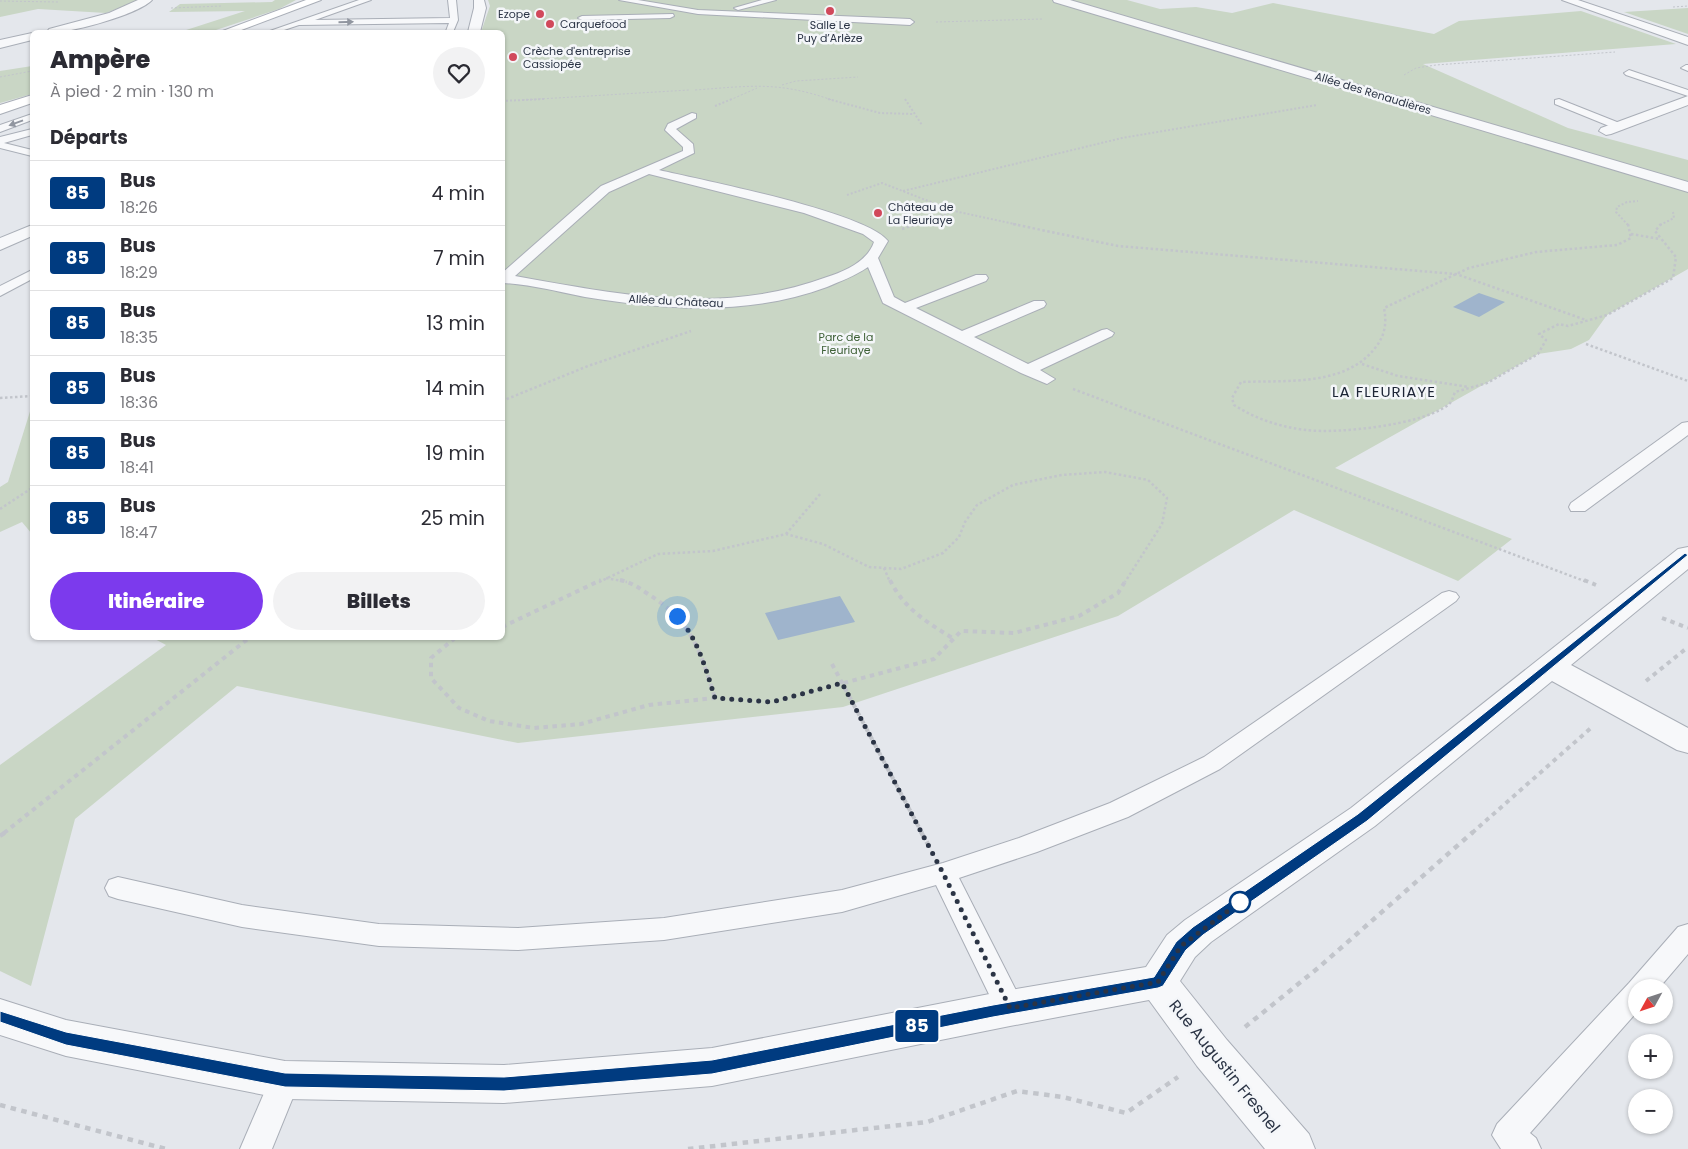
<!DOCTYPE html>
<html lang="fr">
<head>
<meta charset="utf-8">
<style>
  :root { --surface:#fff; --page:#f2f2f3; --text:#2b2b33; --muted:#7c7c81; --line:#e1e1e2; --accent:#7c3aed }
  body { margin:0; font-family:Poppins,sans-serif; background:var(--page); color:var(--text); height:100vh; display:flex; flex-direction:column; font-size:19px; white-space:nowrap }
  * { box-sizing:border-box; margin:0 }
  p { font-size:16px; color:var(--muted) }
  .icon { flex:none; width:28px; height:28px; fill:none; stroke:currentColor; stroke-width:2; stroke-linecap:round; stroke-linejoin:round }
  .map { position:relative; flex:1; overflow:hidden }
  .details { position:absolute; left:30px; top:30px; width:475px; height:610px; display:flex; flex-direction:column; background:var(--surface); border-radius:8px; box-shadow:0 1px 4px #0004 }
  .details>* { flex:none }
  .badge { padding:0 10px; border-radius:4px; font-size:18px; line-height:32px }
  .needle { width:32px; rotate:230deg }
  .tools { position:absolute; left:1628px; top:979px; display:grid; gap:10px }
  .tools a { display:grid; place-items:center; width:45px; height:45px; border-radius:50%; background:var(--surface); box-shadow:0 1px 4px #0004; font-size:25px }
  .you { position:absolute; width:25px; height:25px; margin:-12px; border:4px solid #fff; border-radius:50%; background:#1a73e8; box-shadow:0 0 0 8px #1a73e833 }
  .map>.badge { position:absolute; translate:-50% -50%; box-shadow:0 0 0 2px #fff }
  h2 { padding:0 20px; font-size:19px; line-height:45px }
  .round { display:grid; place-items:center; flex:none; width:52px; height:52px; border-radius:26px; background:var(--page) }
  .headline { display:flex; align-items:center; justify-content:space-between; height:85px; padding:0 20px }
  h1 { font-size:24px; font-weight:800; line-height:38px }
  .action { display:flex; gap:10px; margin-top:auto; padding:10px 20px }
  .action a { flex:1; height:58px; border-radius:30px; background:var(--accent); color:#fff; font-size:20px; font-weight:800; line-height:58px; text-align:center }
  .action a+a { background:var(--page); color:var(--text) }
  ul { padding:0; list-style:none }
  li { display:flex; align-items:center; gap:15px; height:65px; padding:0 20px; border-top:1px solid var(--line) }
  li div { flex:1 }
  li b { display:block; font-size:19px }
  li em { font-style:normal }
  li .badge { min-width:55px; font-weight:700; text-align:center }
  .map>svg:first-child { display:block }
  .green { fill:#c9d6c5 }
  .water { fill:#9fb4cc }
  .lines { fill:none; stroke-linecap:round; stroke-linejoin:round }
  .service-casing { stroke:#a9aeb7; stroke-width:2 }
  .pedestrian-casing { stroke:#a9aeb7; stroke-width:2 }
  .minor-casing { stroke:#a9aeb7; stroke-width:2 }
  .secondary-casing { stroke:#a9aeb7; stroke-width:2 }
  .path-far4 { stroke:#c2c5cb; stroke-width:1; stroke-dasharray:2 2; stroke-linecap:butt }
  .path-far3 { stroke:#c2c5cb; stroke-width:2; stroke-dasharray:2 2; stroke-linecap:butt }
  .path-far2 { stroke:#c2c5cb; stroke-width:2.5; stroke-dasharray:2.5 2.5; stroke-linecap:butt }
  .path-far1 { stroke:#c2c5cb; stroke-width:4; stroke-dasharray:4.5 4.5; stroke-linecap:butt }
  .path { stroke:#c2c5cb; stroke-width:4.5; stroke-dasharray:5.5 5.5; stroke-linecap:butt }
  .service { fill:#f7f8fa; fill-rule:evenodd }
  .pedestrian { fill:#f7f8fa; fill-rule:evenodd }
  .minor { fill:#f7f8fa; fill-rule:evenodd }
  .secondary { fill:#fff; fill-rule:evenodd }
  .oneway { fill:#9196a0 }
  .line { fill:#003b80; stroke:#fff }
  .walk { stroke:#2b3445; stroke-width:5; stroke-dasharray:0 9 }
  .poi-dot { fill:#d1495b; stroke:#f4f6f9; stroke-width:2 }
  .stop-dot { fill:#fff; stroke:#003b80; stroke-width:2.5 }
  .labels { text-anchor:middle; stroke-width:5; stroke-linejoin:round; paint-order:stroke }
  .far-poi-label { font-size:11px; fill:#2b3445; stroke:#f4f6f9; text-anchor:start }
  .far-street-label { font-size:11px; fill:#2b3445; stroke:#f4f6f9 }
  .far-park-label { font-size:11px; fill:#3f6138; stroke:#f4f6f9 }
  .neighbourhood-label { font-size:15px; letter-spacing:1px; fill:#1d2536; stroke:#f4f6f9 }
  .near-street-label { font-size:16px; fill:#2b3445; stroke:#f4f6f9 }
</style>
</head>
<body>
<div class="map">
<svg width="1688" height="1149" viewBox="0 0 1688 1149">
  <rect width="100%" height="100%" fill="#e4e7ec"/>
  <g class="green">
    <polygon points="0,0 140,0 106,13 38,9 0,17"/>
    <polygon points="275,0 296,0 279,9 210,32 180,32 245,11 169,12 180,4 272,2"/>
    <polygon points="488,0 1127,0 1160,9 1196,7 1232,13 1273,3 1434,34 1459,21 1581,11 1676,44 1423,64 1568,128 1688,160 1688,269 1607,315 1589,340 1571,349 1538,354 1335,468 1512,539 1458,581 1294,510 1118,616 843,707 518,743 237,686 75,819 31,986 0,971 0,765 166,645 153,638 502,638 502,32 481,32 490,6"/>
    <polygon points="1688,8 1688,34 1624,12"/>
    <polygon points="32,66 32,94 0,103 0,71"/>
    <polygon points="32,405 32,534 22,522 0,532 0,487 8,482"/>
  </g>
  <g class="water">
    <polygon points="1479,293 1505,302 1479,317 1453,307"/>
    <polygon points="840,596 855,622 778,640 765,613"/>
  </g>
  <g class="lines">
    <defs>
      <g id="service">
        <polygon points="359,0 371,0 315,20 450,18 448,0 456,0 458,20 453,32 446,31 449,23 299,25 278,32 267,32"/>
        <polygon points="619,0 638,0 698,10 910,19 914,22 910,25 698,14"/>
        <polygon points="762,0 776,0 738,10 734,8"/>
        <polygon points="673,14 674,16 670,18 582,20 578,18 582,16"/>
        <polygon points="1686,65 1688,65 1688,71 1681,68"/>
        <polygon points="1629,70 1688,90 1688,96 1626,75 1624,73"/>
        <polygon points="1559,99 1622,124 1623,126 1622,128 1614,128 1555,104 1555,100"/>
        <path d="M692 113 696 114V118L676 129 693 144 694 153 659 170C701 180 866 212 888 241L878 258 894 297 905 303 976 275H986L988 278 986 281 916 308 962 331 1034 301H1044L1046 304 1044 307 974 337 1028 364 1102 330 1107 329 1114 333 1112 336 1040 370 1055 379 1047 384 1021 373 883 303 868 267C855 276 841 281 827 287 749 316 666 310 585 297 558 292 530 284 502 283V273L601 186 683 151V147L665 130 668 124ZM649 174 804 213 863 234 874 242C867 262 845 271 827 277 722 316 622 295 515 276L609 192Z"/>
        <polygon points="32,114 32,120 0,132 0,125"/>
        <polygon points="32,129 32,135 4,143 32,150 32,156 0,148 0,137"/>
        <polygon points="32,270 32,279 0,296 0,286"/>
        <polygon points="1688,422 1688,435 1585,511 1571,511 1569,507 1571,503 1682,423"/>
        <polygon points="1449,591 1456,593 1459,597 1456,601 1220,769 1128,817 1037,852 959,878 1025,1008 1020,1017 1010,1021 1000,1017 936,885 842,912 664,940 518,950 379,946 242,927 118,899 109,896 105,888 109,880 118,877 242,905 379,924 518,928 664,918 842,890 943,863 1019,838 1110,803 1204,757 1442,593"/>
        <polygon points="1688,924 1688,954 1659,988 1636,988 1636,1013 1530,1133 1536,1138 1541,1149 1501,1149 1492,1135 1497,1124 1629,983 1678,927"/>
        <polygon points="285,1066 296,1070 300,1080 272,1149 240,1149 274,1070"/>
      </g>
      <polygon id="pedestrian" points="1053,0 1070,0 1688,182 1688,192 1054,2"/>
      <g id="minor">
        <path d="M138 0H152C139 14 67 35 47 32L49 29 109 13Z"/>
        <polygon points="474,0 484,0 486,8 480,32 468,32 474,8"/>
        <polygon points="1562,0 1578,0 1688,37 1688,45"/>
        <polygon points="32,33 32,40 0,48 0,40"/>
        <polygon points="1688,96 1688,105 1611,134 1606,135 1599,131 1601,128"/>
        <polygon points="32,225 32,236 0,250 0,238"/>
        <polygon points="1688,547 1688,569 1571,665 1688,728 1688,753 1677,750 1552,681 1375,826 1211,942 1195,957 1180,981 1227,1040 1309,1134 1315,1149 1265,1149 1197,1066 1149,1000 1010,1026 712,1086 504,1103 285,1099 66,1056 0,1035 0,999 66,1020 285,1061 504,1065 712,1048 1010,990 1146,967 1167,935 1185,920 1351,808 1678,549"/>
      </g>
      <g id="secondary">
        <polygon points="306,0 321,0 236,32 220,32"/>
        <polygon points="32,95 32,103 0,114 0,105"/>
      </g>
    </defs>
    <use href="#service" class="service-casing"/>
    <use href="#pedestrian" class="pedestrian-casing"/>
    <use href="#minor" class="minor-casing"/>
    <use href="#secondary" class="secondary-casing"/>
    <g class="path-far4">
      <polyline points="0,1 58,2"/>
      <polyline points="1673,7 1688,6"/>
      <polyline points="171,8 222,6"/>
      <polyline points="506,18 513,18"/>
      <polyline points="936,22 1042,19"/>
      <polyline points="191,32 199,30"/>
      <polyline points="1404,75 1416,68 1436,65 1615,52"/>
      <polyline points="0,77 32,71"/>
      <polyline points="782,85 796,81 858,77"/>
      <path d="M695 90C750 86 778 81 832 100"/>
      <polyline points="523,100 689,90"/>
      <polyline points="730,100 757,88"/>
    </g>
    <g class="path-far3">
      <polyline points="828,99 880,113 913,114"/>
      <polyline points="905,99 922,125"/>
      <polyline points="502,101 544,99"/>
      <polyline points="715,106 732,99"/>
      <polyline points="903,191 1122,138 1317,105"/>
      <polyline points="847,195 882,183 954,211 1019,225"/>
      <polyline points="914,225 953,211"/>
      <polyline points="1628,225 1616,212 1617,207 1627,202 1638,201"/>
      <polyline points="1660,225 1674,218 1673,212"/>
    </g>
    <g class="path-far2">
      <polyline points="1013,224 1118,246 1456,274 1586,320"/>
      <path d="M1628 224 1631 238 1617 245 1536 252 1469 268 1384 308C1387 323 1385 336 1375 348 1345 387 1285 380 1241 382L1232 398 1234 405C1256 419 1280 427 1306 430 1338 434 1422 425 1448 405 1452 402 1453 397 1455 392L1487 383 1538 354 1546 340 1539 334 1559 324 1568 326 1607 315 1673 278 1676 257 1655 231 1661 224"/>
      <polyline points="902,229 917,224"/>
      <polyline points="1631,234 1660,239"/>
      <polyline points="1586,344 1688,381"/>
      <polyline points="1362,364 1398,376 1469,387"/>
      <polyline points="1073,389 1587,582"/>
      <polyline points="0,398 32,396"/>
      <polyline points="502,401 588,366 691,331"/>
      <polyline points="0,509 32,488"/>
      <polyline points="786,534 821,493"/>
      <polyline points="884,568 890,582"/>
      <polyline points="606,578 627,582"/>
      <polyline points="599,582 658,554 713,551 786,534 823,544 869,567 901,569 943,553 959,537 965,522 977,505 1013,485 1062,475 1105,472 1148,480 1167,498 1162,524 1125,582"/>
    </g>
    <g class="path-far1">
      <path d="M620 580C631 582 639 588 648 594 692 621 700 651 715 698"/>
      <path d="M890 580C904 609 928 623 954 639"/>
      <polyline points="1584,580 1596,585"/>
      <polyline points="1662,618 1688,628"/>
      <polyline points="502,627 601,580"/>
      <polyline points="455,638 431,658 431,678 459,708 489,721 534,728 581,724 649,705 715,698 772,702 934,659 961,631 1014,633 1079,616 1118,593 1126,580"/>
      <polyline points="832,664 922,833"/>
      <polyline points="1646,681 1688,647"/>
      <polyline points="4,833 249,638"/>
      <polyline points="1472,833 1592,727"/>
    </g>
    <g class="path">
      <polyline points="921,832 929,846"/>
      <polyline points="0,836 6,832"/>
      <polyline points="1245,1027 1318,968 1473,832"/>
      <polyline points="0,1105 166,1149"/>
      <polyline points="688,1149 927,1122 1017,1091 1063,1097 1126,1113 1178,1077"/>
    </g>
    <use href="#service" class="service"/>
    <use href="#pedestrian" class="pedestrian"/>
    <use href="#minor" class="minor"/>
    <use href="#secondary" class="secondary"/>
  </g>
  <defs><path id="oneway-solid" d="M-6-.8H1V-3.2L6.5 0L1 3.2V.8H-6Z" transform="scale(1.25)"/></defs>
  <g class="oneway">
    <use href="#oneway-solid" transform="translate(346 22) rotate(-1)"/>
    <use href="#oneway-solid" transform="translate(16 123) rotate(160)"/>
  </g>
  <polygon class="line" points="1685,553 1688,555 1367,821 1203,935 1186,950 1163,986 1158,988 993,1017 712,1074 504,1091 285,1087 66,1045 0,1022 0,1011 66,1032 285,1073 504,1077 712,1060 993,1005 1154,977 1176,942 1193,927 1358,814"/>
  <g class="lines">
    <path class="walk" d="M677 616C698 638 706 670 715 698L772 702 842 683 943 873 1010 1008 1158 982 1181 946 1240 902"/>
  </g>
  <g class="poi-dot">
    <circle cx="830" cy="11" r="5"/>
    <circle cx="540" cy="14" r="5"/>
    <circle cx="550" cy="24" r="5"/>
    <circle cx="513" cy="57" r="5"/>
    <circle cx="878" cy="213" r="5"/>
  </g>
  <circle class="stop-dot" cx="1240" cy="902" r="10"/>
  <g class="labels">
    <g class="far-poi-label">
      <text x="530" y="18" text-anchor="end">Ezope</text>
      <text x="560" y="28">Carquefood</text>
      <text x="830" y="29" text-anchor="middle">Salle Le<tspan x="830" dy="13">Puy d’Arlèze</tspan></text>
      <text x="523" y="55">Crèche d'entreprise<tspan x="523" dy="13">Cassiopée</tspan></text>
      <text x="888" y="211">Château de<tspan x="888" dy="13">La Fleuriaye</tspan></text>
    </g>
    <g class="far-street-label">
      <text transform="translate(1373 93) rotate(17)" y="4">Allée des Renaudières</text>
      <text transform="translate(676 301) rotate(3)" y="4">Allée du Château</text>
    </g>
    <g class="far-park-label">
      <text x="846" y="341">Parc de la<tspan x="846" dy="13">Fleuriaye</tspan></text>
    </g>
    <g class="neighbourhood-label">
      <text x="1384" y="397">LA FLEURIAYE</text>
    </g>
    <g class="near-street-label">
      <text transform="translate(1225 1066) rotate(51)" y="6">Rue Augustin Fresnel</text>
    </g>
  </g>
</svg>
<div class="tools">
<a><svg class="needle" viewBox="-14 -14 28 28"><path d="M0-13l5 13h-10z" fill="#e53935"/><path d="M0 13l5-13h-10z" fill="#7c7c81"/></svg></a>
<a>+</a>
<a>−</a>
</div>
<div class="you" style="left:677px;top:616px"></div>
<b class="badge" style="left:917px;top:1026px;background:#003b80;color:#fff">85</b>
<section class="details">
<div class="headline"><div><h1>Ampère</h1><p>À pied · 2 min · 130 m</p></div><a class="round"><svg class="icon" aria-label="heart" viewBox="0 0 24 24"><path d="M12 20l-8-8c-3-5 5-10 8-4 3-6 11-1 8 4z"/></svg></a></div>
<h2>Départs</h2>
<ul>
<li><span class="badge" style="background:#003b80;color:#fff">85</span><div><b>Bus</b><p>18:26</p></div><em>4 min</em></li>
<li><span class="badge" style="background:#003b80;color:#fff">85</span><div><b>Bus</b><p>18:29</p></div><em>7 min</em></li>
<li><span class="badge" style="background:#003b80;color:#fff">85</span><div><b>Bus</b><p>18:35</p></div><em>13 min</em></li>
<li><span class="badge" style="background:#003b80;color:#fff">85</span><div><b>Bus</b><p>18:36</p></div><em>14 min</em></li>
<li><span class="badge" style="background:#003b80;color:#fff">85</span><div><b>Bus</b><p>18:41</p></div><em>19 min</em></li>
<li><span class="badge" style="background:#003b80;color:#fff">85</span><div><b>Bus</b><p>18:47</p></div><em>25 min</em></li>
</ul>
<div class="action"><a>Itinéraire</a><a>Billets</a></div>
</section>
</div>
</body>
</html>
